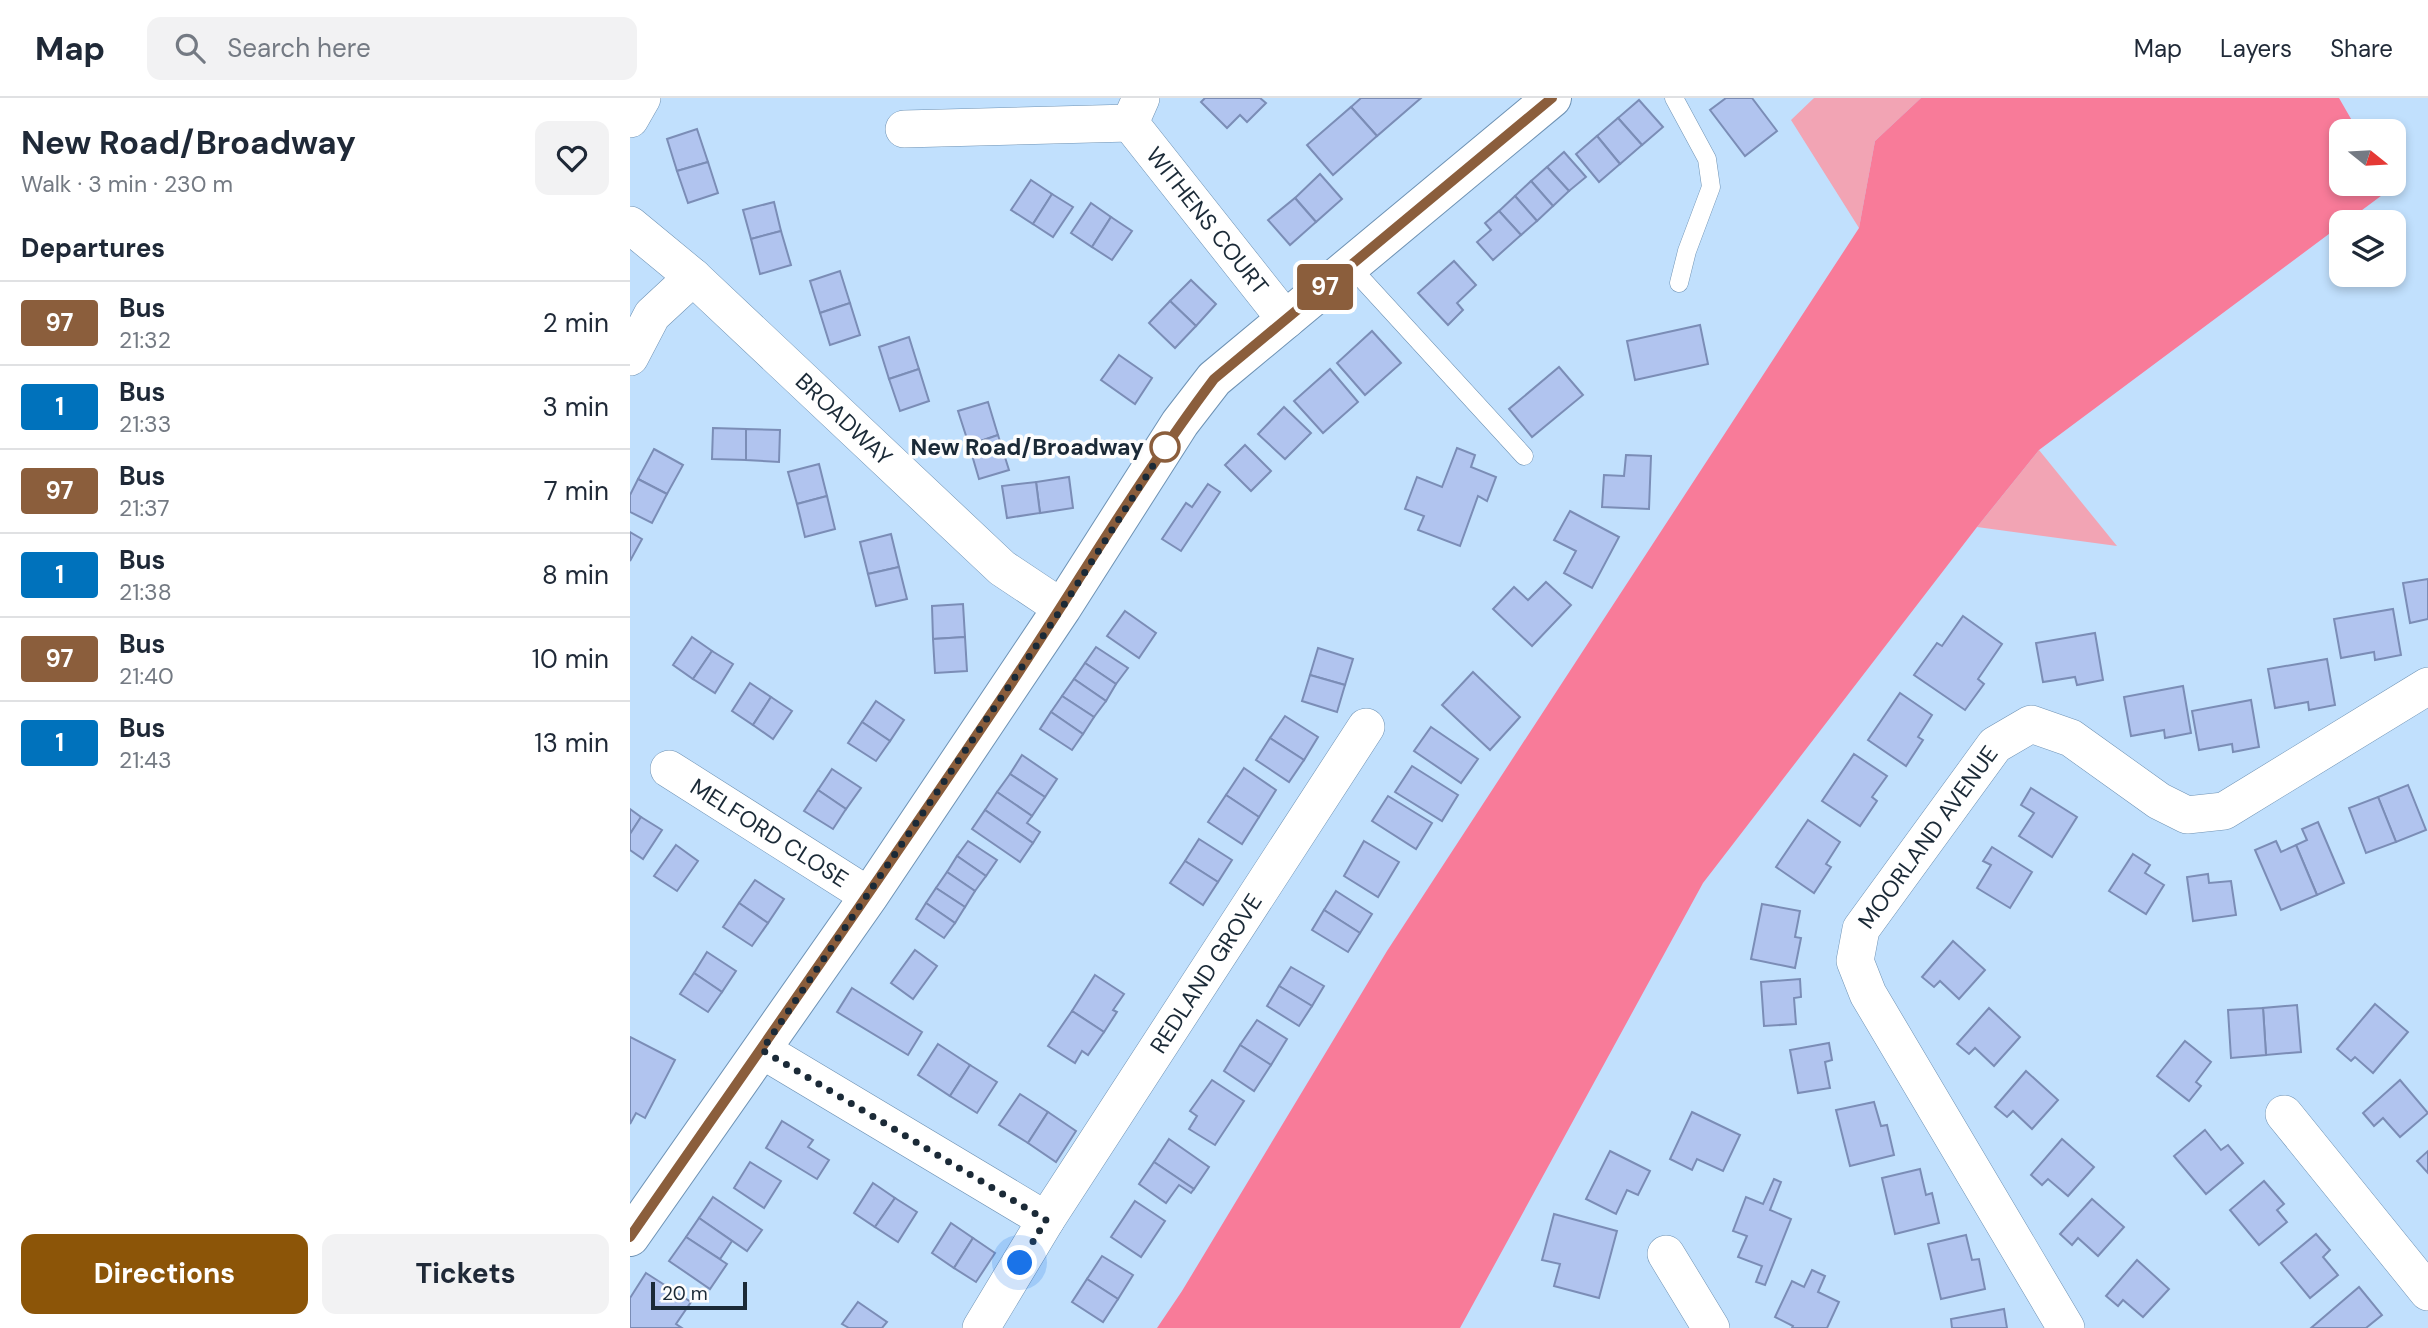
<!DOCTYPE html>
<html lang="en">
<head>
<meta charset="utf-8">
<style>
  :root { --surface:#fff; --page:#f2f2f3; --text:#1f2937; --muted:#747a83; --line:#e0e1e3; --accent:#8c5508 }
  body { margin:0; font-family:"DM Sans",sans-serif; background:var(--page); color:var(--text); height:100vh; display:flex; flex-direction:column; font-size:26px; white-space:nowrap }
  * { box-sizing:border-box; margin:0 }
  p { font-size:23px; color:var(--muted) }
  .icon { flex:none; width:38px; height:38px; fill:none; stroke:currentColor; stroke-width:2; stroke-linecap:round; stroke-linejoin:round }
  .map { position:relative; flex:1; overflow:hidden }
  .panel { display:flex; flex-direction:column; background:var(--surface); width:630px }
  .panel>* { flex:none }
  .badge { padding:0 14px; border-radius:5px; font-size:24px; line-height:46px }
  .needle { width:46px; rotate:108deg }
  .buttons { position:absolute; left:1699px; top:21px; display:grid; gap:14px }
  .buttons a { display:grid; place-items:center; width:77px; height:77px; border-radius:14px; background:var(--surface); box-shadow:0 4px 10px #0003; font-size:35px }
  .scale { position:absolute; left:21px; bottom:18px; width:96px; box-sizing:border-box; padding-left:7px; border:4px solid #1b2a37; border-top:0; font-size:19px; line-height:24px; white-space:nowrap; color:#1b2a37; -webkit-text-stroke:5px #fdfdfd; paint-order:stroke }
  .you { position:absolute; width:35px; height:35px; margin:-18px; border:5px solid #fff; border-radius:50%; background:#1a73e8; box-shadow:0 0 0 10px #1a73e833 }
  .map>.badge { position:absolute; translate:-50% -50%; box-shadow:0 0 0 4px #fff }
  h2 { padding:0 21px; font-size:26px; line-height:63px }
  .round { display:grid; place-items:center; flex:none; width:74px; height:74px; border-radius:14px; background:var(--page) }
  .overview { display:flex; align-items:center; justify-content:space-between; height:119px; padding:0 21px }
  h1 { font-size:33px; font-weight:700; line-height:52px }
  .action { display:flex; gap:14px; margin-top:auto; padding:14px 21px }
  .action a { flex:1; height:80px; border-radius:14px; background:var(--accent); color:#fff; font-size:28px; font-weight:700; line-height:80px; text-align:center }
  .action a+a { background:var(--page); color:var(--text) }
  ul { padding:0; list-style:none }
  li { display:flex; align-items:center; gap:21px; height:84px; padding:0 21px; border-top:2px solid var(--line) }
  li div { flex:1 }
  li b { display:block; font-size:26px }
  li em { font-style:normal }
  li .badge { min-width:77px; font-weight:700; text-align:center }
  header { display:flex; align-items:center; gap:42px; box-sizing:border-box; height:98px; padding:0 35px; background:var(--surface); border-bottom:2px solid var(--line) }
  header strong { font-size:33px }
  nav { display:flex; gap:38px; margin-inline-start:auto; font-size:24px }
  .search { width:490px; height:63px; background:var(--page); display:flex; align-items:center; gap:18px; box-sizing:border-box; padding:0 24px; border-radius:14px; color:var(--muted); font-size:26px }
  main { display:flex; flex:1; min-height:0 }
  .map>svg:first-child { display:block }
  .green { fill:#f2a4b4 }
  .forest { fill:#f87b99 }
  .building { fill:#b1c4ef; stroke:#7b8db6; stroke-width:2 }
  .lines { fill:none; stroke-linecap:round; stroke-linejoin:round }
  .lane-casing { stroke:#6e92b4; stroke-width:19 }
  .street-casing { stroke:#6e92b4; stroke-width:38 }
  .secondary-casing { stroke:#6e92b4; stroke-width:40 }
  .lane { stroke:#fff; stroke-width:18 }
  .street { stroke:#fff; stroke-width:37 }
  .secondary { stroke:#fff; stroke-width:38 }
  .line-casing { stroke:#fff; stroke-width:16 }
  .line { stroke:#8b5e3c; stroke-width:10 }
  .walk { stroke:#1b2a37; stroke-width:7; stroke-dasharray:0 12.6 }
  .stop-dot { fill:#fff; stroke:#8b5e3c; stroke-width:3.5 }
  .labels { text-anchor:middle; stroke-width:7; stroke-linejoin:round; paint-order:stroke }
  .street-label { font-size:23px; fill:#1b2a37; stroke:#fdfdfd }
  .stop-label { font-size:23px; font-weight:bold; fill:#1b2a37; stroke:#fdfdfd; text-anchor:end }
</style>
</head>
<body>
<header>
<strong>Map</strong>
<div class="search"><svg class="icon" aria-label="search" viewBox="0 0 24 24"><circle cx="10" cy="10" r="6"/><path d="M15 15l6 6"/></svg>Search here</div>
<nav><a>Map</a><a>Layers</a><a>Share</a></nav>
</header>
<main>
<section class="panel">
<div class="overview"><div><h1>New Road/Broadway</h1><p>Walk · 3 min · 230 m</p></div><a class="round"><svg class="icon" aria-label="heart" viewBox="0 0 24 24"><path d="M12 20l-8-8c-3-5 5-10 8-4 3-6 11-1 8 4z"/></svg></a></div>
<h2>Departures</h2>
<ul>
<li><span class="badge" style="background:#8b5e3c;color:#fff">97</span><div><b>Bus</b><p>21:32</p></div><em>2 min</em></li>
<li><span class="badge" style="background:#0072bc;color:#fff">1</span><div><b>Bus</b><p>21:33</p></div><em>3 min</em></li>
<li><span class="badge" style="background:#8b5e3c;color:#fff">97</span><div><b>Bus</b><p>21:37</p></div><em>7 min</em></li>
<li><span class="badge" style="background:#0072bc;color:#fff">1</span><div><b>Bus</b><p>21:38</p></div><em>8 min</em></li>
<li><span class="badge" style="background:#8b5e3c;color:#fff">97</span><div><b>Bus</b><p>21:40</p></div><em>10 min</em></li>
<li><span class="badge" style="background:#0072bc;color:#fff">1</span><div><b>Bus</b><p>21:43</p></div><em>13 min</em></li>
</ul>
<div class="action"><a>Directions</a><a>Tickets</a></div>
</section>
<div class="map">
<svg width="1798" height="1230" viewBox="0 0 1798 1230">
  <rect width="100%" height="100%" fill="#c1e0fd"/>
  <g class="green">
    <polygon points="1184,0 1291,0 1245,43 1229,130 1161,22"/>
    <polygon points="1409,352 1487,448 1347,429"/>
  </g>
  <polygon class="forest" points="1291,0 1709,0 1728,33 1712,33 1712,86 1761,86 1763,89 1716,124 1712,124 1711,127 1409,352 1347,429 1073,785 830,1230 527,1230 552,1193 757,853 1229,130 1245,43"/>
  <g class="building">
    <polygon points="575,0 630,0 636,5 617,24 610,17 597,30 571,4"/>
    <polygon points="731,0 791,0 747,38 721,9"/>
    <polygon points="1096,0 1122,0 1147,33 1115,58 1080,12"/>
    <polygon points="1009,2 1033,29 1012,47 988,20"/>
    <polygon points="721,9 747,38 703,77 677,47"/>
    <polygon points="988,20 1012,47 990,66 967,38"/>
    <polygon points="67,31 78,64 47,73 37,41"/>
    <polygon points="967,38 990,66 969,84 946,56"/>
    <polygon points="934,54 956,79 939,93 917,69"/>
    <polygon points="78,64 88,95 58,105 47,73"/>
    <polygon points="917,69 939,93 923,108 901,83"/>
    <polygon points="690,76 712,101 686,124 665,100"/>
    <polygon points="401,82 422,96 403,126 381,112"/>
    <polygon points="901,83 923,108 907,123 885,98"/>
    <polygon points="422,96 443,109 423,139 403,126"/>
    <polygon points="885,98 907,123 891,137 869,113"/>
    <polygon points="665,100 686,124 660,147 638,122"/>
    <polygon points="144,104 151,133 121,141 113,112"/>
    <polygon points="461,105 481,119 462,149 441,135"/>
    <polygon points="869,113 891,137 863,162 847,144 861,132 855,125"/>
    <polygon points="481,119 502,133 482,162 462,149"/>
    <polygon points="151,133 161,167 130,176 121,141"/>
    <polygon points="824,163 846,187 827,205 833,212 818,227 788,195"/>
    <polygon points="210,173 220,205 190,215 180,183"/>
    <polygon points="561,182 586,206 566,228 540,203"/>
    <polygon points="540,203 566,228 545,250 519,225"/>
    <polygon points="220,205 230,237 200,247 190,215"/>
    <polygon points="1070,227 1078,266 1005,282 997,243"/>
    <polygon points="742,233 771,265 735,297 707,265"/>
    <polygon points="279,239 289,271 259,281 249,249"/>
    <polygon points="489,257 522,280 505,306 471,282"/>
    <polygon points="929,269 953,297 902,339 879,311"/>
    <polygon points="289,271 299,303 270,313 259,281"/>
    <polygon points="700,271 728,304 693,335 664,303"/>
    <polygon points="358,304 368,337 339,347 328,313"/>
    <polygon points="654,309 681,335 655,361 628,336"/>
    <polygon points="83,330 116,331 116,362 82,361"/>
    <polygon points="116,331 150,332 149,364 116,362"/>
    <polygon points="368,337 379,372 349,381 339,347"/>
    <polygon points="615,347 641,373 621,393 595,367"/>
    <polygon points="827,350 845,357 841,369 866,379 857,403 848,398 830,448 788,432 794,418 775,411 787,379 812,389"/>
    <polygon points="24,351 53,367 37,396 8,381"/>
    <polygon points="996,357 1021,358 1019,411 972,409 974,377 994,378"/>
    <polygon points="189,366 197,398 167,406 158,374"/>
    <polygon points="439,379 443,410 410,415 406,384"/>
    <polygon points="8,381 37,396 22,425 0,414 0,397"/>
    <polygon points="406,384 410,415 377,420 372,388"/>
    <polygon points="578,386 590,394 551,453 532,441 556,405 562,409"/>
    <polygon points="197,398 205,431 175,439 167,406"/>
    <polygon points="940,413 989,439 962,490 934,475 946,453 924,442"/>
    <polygon points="0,434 12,441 0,463"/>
    <polygon points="261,436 269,469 238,476 230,444"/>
    <polygon points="269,469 277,501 246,508 238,476"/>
    <polygon points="1798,481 1798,521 1780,525 1773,485"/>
    <polygon points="916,484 941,507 902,548 863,511 884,489 898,502"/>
    <polygon points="333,506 335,539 303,541 302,508"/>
    <polygon points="1763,511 1771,557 1745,562 1744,554 1711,560 1704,521"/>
    <polygon points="495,513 526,535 509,560 477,538"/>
    <polygon points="1333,518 1372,546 1348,581 1354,586 1335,612 1284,577 1307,545 1312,548"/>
    <polygon points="1465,535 1473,582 1447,587 1445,579 1413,584 1406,545"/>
    <polygon points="62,539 82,553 63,581 43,567"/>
    <polygon points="335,539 337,573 305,575 303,541"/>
    <polygon points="466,549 498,570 486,586 455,565"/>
    <polygon points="688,550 723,561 715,587 680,577"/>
    <polygon points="82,553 103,566 85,595 63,581"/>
    <polygon points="1697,561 1705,607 1679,612 1678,604 1645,610 1638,571"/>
    <polygon points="455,565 486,586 476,603 444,581"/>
    <polygon points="843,574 890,619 860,652 812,607"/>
    <polygon points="680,577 715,587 707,614 672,603"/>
    <polygon points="444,581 476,603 464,619 432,598"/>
    <polygon points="120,585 141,599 123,627 102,613"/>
    <polygon points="1553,588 1561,635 1535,640 1534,632 1501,638 1494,599"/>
    <polygon points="1270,595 1302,617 1288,639 1293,642 1276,668 1238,642"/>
    <polygon points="432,598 464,619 453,636 421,614"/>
    <polygon points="141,599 162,613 143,641 123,627"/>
    <polygon points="1621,602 1629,649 1603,654 1602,646 1569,652 1562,613"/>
    <polygon points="246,603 274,622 260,643 232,624"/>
    <polygon points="421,614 453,636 442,652 410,631"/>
    <polygon points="655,618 688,639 674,662 640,640"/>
    <polygon points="232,624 260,643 246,663 218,645"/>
    <polygon points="801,629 848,661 831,685 784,653"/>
    <polygon points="640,640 674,662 659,684 626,662"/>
    <polygon points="1224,656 1257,678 1242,699 1247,703 1230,728 1192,703"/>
    <polygon points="392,657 427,681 415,699 380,676"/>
    <polygon points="782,668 828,697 812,723 765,694"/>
    <polygon points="614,670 646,692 629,719 596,697"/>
    <polygon points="202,671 231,690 216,711 188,692"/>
    <polygon points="380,676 415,699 402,718 367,694"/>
    <polygon points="1778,687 1796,732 1766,744 1748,699"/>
    <polygon points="1401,690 1447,719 1422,759 1389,738 1404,715 1391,707"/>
    <polygon points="188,692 216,711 203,731 174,713"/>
    <polygon points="367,694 402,718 397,725 410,734 403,745 355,712"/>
    <polygon points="596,697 629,719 612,746 578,724"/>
    <polygon points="758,698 802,725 786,751 742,723"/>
    <polygon points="1748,699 1766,744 1736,755 1719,710"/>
    <polygon points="0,711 11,719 0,736"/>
    <polygon points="355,712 403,745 390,764 342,731"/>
    <polygon points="11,719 32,732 13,761 0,752 0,736"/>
    <polygon points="1178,722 1210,744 1196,766 1201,769 1184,795 1146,769"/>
    <polygon points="1688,724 1714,785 1687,797 1666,747 1677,742 1672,731"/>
    <polygon points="569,741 602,762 588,784 555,763"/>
    <polygon points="338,743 367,762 356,778 327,758"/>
    <polygon points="734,743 769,764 748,799 714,778"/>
    <polygon points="1646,743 1651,754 1666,747 1687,797 1651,812 1625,752"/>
    <polygon points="46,747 68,763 47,793 24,778"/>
    <polygon points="1362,749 1402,774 1380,810 1347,790 1361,767 1353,763"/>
    <polygon points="1503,756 1520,767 1515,775 1534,787 1516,816 1479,793"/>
    <polygon points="327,758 356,778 345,793 317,774"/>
    <polygon points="555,763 588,784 573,807 540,785"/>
    <polygon points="317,774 345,793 335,809 306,790"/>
    <polygon points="1578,776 1579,785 1601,783 1606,817 1563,823 1557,779"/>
    <polygon points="125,782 154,801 138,825 109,805"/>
    <polygon points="306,790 335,809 325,825 296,805"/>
    <polygon points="706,793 742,816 730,835 694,812"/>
    <polygon points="109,805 138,825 122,848 93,829"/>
    <polygon points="296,805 325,825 314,840 286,821"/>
    <polygon points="1132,806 1170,813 1165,839 1171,840 1165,870 1121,861"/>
    <polygon points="694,812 730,835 718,854 682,832"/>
    <polygon points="1323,843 1355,872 1329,901 1310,883 1304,889 1292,879"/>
    <polygon points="285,852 307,868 283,901 261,885"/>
    <polygon points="77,854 106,873 92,894 64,875"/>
    <polygon points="661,869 694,888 682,908 649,888"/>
    <polygon points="64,875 92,894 78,914 50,896"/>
    <polygon points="465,877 494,896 483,912 487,914 474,934 442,913"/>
    <polygon points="1170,881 1171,899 1164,900 1166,926 1134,928 1131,884"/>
    <polygon points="649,888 682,908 669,928 637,908"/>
    <polygon points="222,890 292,934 278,957 207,914"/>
    <polygon points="1745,906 1778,934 1743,975 1725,959 1721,963 1707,951"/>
    <polygon points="1667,907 1671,954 1636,957 1633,910"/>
    <polygon points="1359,910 1390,939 1364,968 1345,950 1339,956 1327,946"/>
    <polygon points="1633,910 1636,957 1601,960 1598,912"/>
    <polygon points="442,913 474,934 458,957 452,953 445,965 418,948"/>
    <polygon points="627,922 657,941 641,967 610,947"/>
    <polygon points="0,939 45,962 15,1020 6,1015 0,1026"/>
    <polygon points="1555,943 1581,964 1566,984 1571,988 1559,1003 1527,978"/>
    <polygon points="1199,945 1202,962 1195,964 1200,990 1168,995 1160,952"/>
    <polygon points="308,946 340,967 320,998 288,977"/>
    <polygon points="610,947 641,967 624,993 594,973"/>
    <polygon points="340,967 367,984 347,1015 320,998"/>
    <polygon points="1396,973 1428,1002 1402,1031 1383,1013 1377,1019 1365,1009"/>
    <polygon points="582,982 614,1003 585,1047 559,1031 567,1018 560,1013"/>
    <polygon points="1770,982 1798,1015 1770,1039 1753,1020 1744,1028 1733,1015"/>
    <polygon points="390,996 418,1014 398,1045 369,1027"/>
    <polygon points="1244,1004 1251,1028 1257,1027 1264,1057 1220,1068 1206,1012"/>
    <polygon points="418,1014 446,1033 426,1064 398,1045"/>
    <polygon points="1062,1014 1110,1037 1093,1073 1067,1061 1062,1072 1040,1061"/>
    <polygon points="152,1023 183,1042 178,1049 199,1062 187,1081 136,1050"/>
    <polygon points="1575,1032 1591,1052 1598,1047 1613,1065 1576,1096 1544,1058"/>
    <polygon points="539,1041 579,1069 564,1091 524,1064"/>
    <polygon points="1432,1041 1464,1069 1438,1098 1418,1081 1412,1087 1401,1077"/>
    <polygon points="980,1053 1020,1073 1008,1097 997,1092 986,1116 956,1101"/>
    <polygon points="1798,1053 1798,1075 1787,1063"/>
    <polygon points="120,1064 151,1083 134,1110 104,1090"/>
    <polygon points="524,1064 564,1091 561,1095 549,1087 536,1105 509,1086"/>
    <polygon points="1290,1071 1296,1097 1302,1095 1309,1125 1265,1136 1252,1080"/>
    <polygon points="1144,1081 1151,1084 1140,1112 1161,1121 1135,1187 1126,1184 1132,1168 1108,1159 1117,1138 1103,1133 1116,1099 1133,1106"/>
    <polygon points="1634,1083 1654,1106 1647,1112 1657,1124 1629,1147 1600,1112"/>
    <polygon points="243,1085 265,1100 245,1129 224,1115"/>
    <polygon points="83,1099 132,1132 117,1153 69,1120"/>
    <polygon points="265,1100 287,1114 268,1144 245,1129"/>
    <polygon points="1462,1101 1494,1129 1468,1158 1448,1140 1442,1147 1430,1136"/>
    <polygon points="505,1103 535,1123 511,1159 481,1139"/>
    <polygon points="924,1116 987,1133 969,1200 924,1188 930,1166 912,1162"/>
    <polygon points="69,1120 102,1143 90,1161 56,1139"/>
    <polygon points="321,1125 343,1140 324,1170 302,1155"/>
    <polygon points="1686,1136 1700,1152 1693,1159 1708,1177 1680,1200 1651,1165"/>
    <polygon points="1336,1137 1342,1162 1349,1161 1355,1191 1311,1201 1298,1146"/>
    <polygon points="56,1139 97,1166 80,1191 39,1163"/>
    <polygon points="343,1140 365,1155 346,1184 324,1170"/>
    <polygon points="472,1158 503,1177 488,1201 457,1181"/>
    <polygon points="1507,1162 1539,1191 1513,1219 1493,1202 1488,1208 1476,1198"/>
    <polygon points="1182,1172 1195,1178 1188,1194 1209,1204 1197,1230 1162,1230 1163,1228 1145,1219 1162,1183 1174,1189"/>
    <polygon points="16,1175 61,1204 46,1226 52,1230 0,1230 0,1200"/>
    <polygon points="457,1181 488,1201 473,1224 442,1204"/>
    <polygon points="1729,1189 1752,1217 1736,1230 1681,1230"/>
    <polygon points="228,1204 257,1224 252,1230 219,1230 212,1226"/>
    <polygon points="1374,1211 1377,1230 1322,1230 1321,1221"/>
  </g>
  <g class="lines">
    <defs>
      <g id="lane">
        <polyline points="1044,0 1077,61 1081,89 1057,153 1049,185"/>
        <polyline points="720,168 894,358"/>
      </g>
      <g id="street">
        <path id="s1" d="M511 0 500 25 656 222"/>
        <polyline points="0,21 12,0"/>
        <polyline points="274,31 500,25"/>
        <path id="s2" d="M0 127 63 179 372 470 432 510"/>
        <polyline points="0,259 22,217 63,179"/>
        <path id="s3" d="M39 671 239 798"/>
        <polyline points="132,952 416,1122"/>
        <polyline points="1654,1016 1798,1194"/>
        <polyline points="1036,1156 1081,1230"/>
        <path id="s4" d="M351 1230 416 1122 736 629"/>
        <path id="s5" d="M1436 1230 1238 896 1225 863 1231 831 1365 647 1401 626 1441 640 1529 703 1557 717 1594 713 1798 588"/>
      </g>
      <polyline id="secondary" points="0,1139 239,798 432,510 550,325 584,281 922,0"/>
    </defs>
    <use href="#lane" class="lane-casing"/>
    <use href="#street" class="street-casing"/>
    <use href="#secondary" class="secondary-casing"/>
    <use href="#lane" class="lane"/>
    <use href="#street" class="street"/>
    <use href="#secondary" class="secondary"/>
  </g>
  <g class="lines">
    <defs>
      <path id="line" d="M0 1139C125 959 251 780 373 598 443 493 508 382 584 281L922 0"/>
    </defs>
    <use href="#line" class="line-casing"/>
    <use href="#line" class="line"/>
    <polyline class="walk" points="390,1165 416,1122 132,952 432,510 535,349"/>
  </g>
  <circle class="stop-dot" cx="535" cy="349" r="14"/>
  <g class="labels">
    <g class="street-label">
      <text dy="8" stroke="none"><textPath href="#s1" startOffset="152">WITHENS COURT</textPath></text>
      <text dy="8" stroke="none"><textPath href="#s2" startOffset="289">BROADWAY</textPath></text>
      <text dy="8" stroke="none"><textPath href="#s3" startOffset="119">MELFORD CLOSE</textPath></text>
      <text dy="8" stroke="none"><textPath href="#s5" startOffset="570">MOORLAND AVENUE</textPath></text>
      <text dy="8" stroke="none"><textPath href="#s4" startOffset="420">REDLAND GROVE</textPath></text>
    </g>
    <g class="stop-label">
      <text x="514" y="357">New Road/Broadway</text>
    </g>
  </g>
</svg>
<div class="buttons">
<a><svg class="needle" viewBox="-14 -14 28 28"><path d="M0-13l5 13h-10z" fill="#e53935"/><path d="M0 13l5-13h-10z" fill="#747a83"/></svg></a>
<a><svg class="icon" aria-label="layers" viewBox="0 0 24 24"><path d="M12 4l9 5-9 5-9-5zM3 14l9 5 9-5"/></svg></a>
</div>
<div class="scale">20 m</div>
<div class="you" style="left:390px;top:1165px"></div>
<b class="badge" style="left:695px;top:189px;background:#8b5e3c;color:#fff">97</b>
</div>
</main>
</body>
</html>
